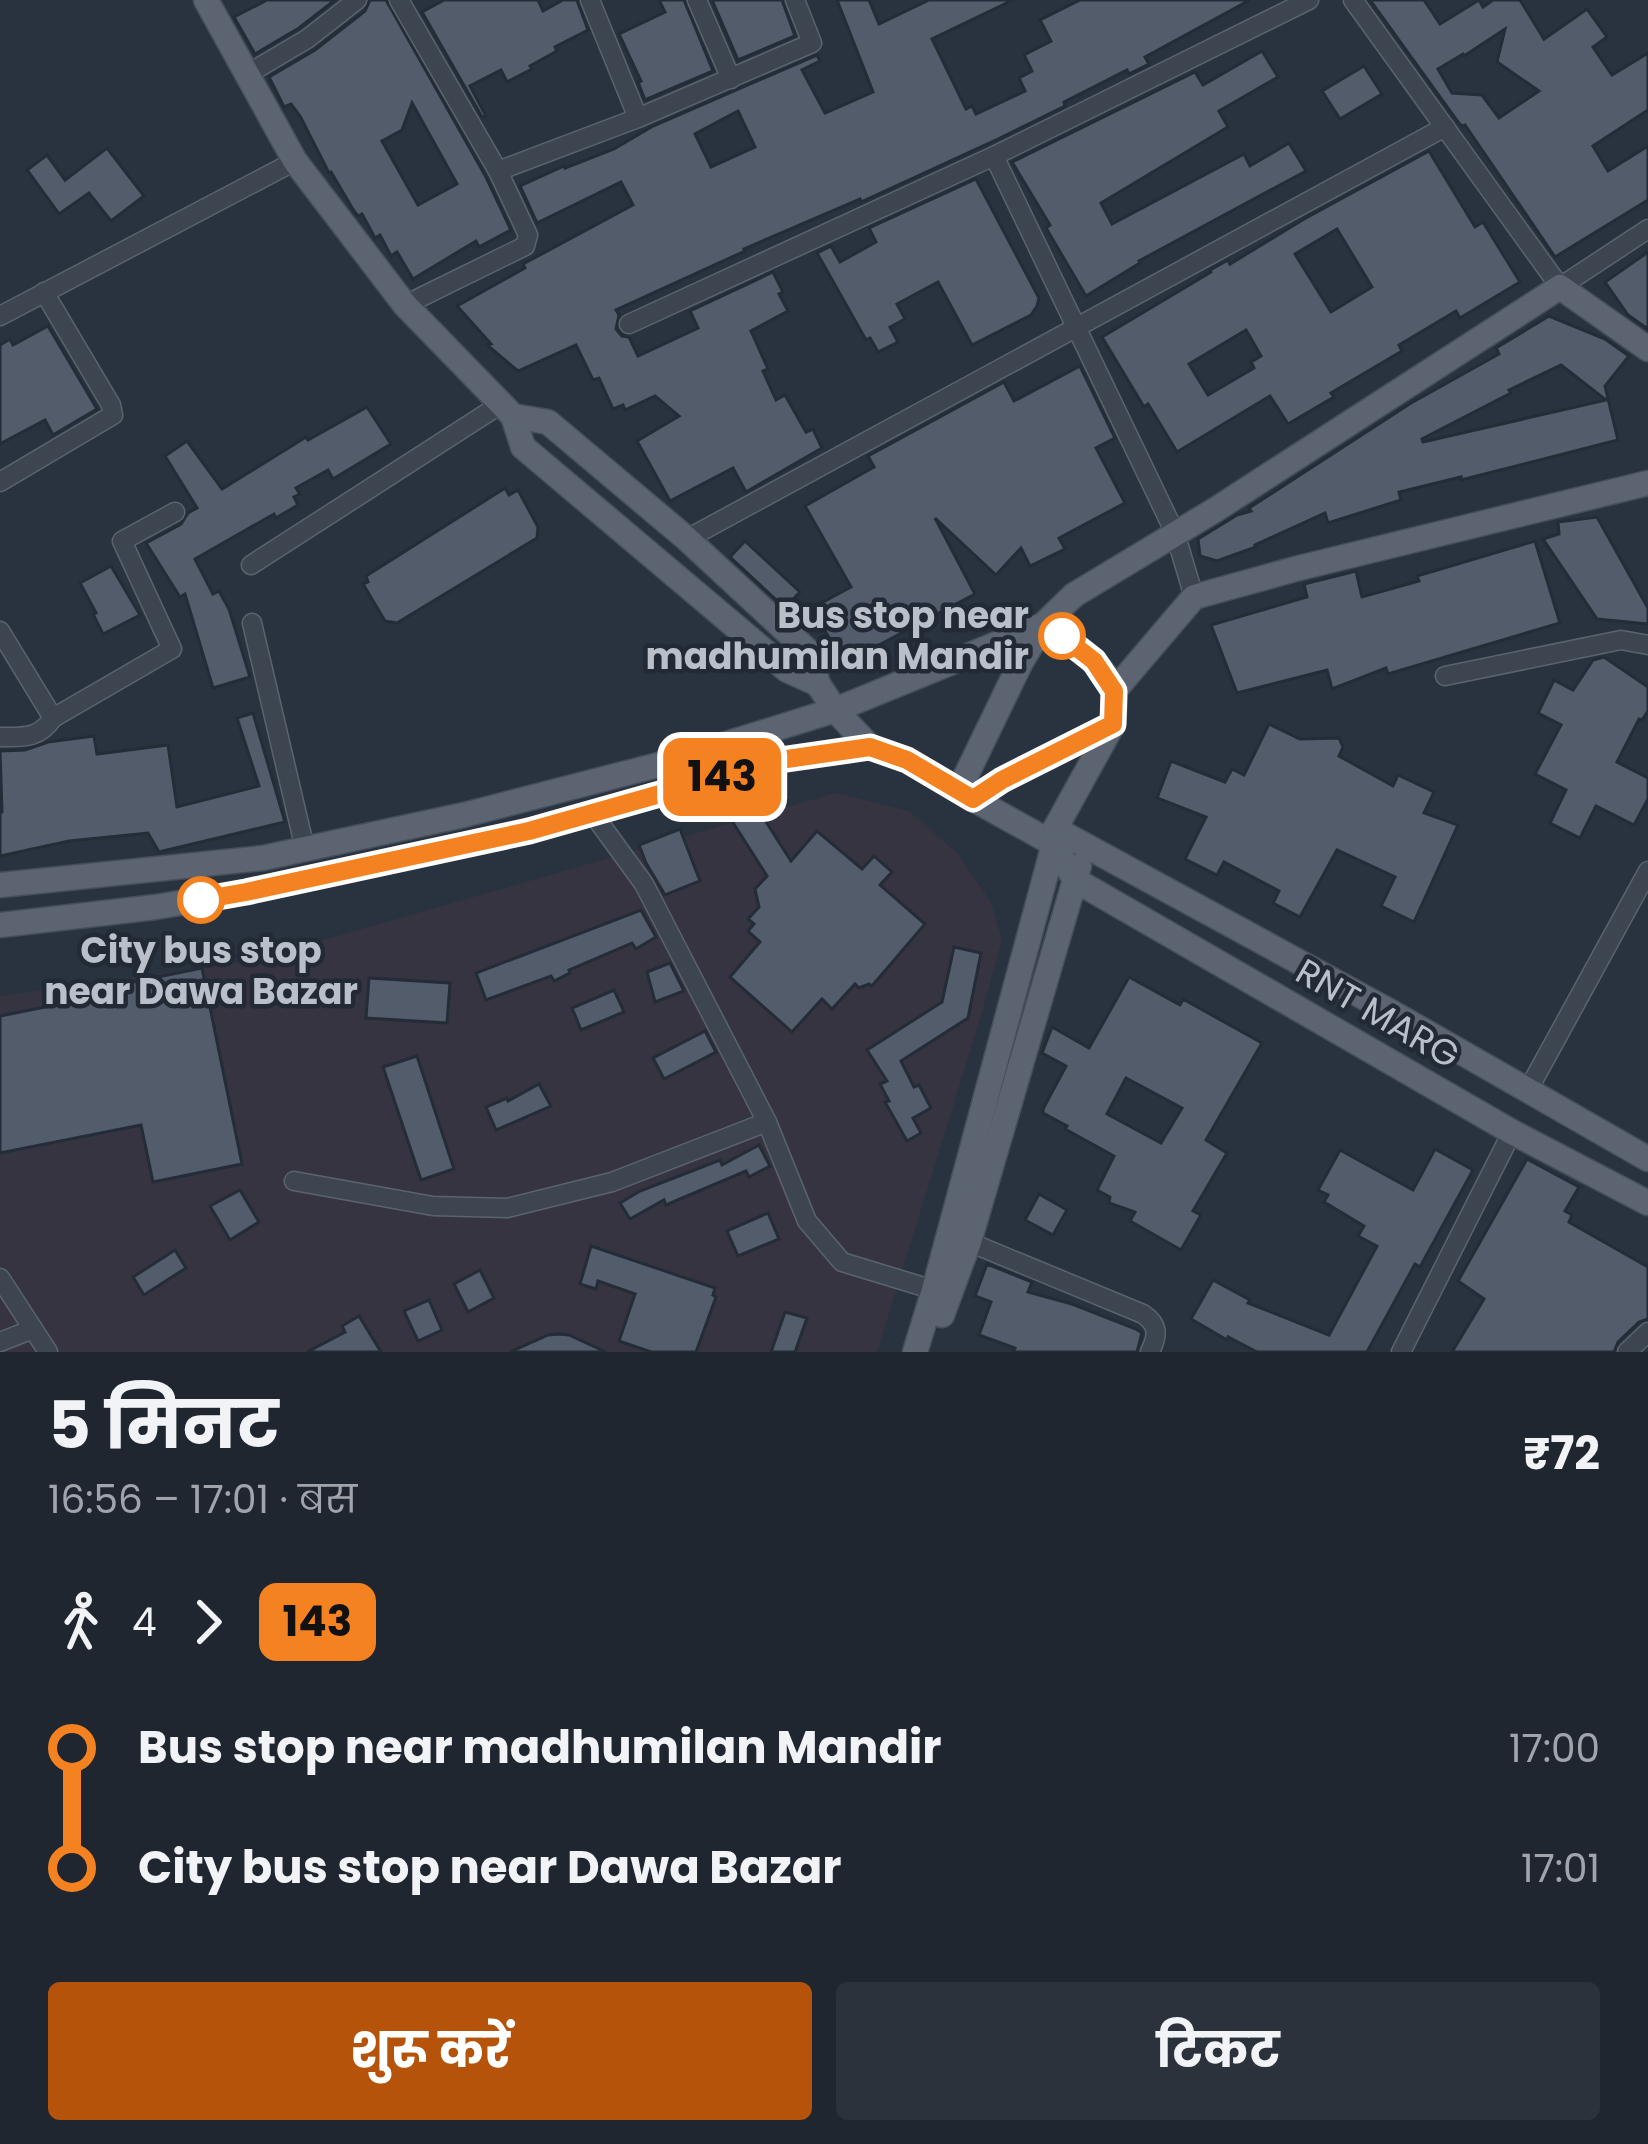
<!DOCTYPE html>
<html lang="hi">
<head>
<meta charset="utf-8">
<style>
  :root { --surface:#1f2630; --page:#2c323c; --text:#f1f3f6; --muted:#a1a5ab; --accent:#b45309 }
  body { margin:0; font-family:Poppins,"Noto Sans Devanagari",sans-serif; background:var(--page); color:var(--text); height:100vh; display:flex; flex-direction:column; font-size:45px; white-space:nowrap }
  * { box-sizing:border-box; margin:0 }
  p { font-size:39px; color:var(--muted) }
  .icon { flex:none; width:66px; height:66px; fill:none; stroke:currentColor; stroke-width:2; stroke-linecap:round; stroke-linejoin:round }
  .map { position:relative; height:1352px; overflow:hidden }
  .panel { display:flex; flex-direction:column; background:var(--surface); flex:1 }
  .panel>* { flex:none }
  .badge { padding:0 24px; border-radius:18px; font-size:42px; line-height:78px }
  .map>.badge { position:absolute; translate:-50% -50%; box-shadow:0 0 0 6px #fff }
  .legs { display:flex; align-items:center; gap:18px; height:132px; padding:0 48px; font-size:39px }
  .legs p { margin-inline-start:auto }
  .summary { display:flex; align-items:center; justify-content:space-between; height:204px; padding:0 48px }
  h1 { font-size:66px; font-weight:700; line-height:90px }
  .primary-button { display:flex; gap:24px; margin-top:auto; padding:24px 48px }
  .primary-button a { flex:1; height:138px; border-radius:12px; background:var(--accent); color:#fff; font-size:48px; font-weight:700; line-height:138px; text-align:center }
  .primary-button a+a { background:var(--page); color:var(--text) }
  ul { padding:0 48px; list-style:none }
  li { display:flex; align-items:center; gap:42px; height:120px; font-size:45px }
  li i { display:grid; place-items:center; width:18px; height:100%; margin:0 15px; background:currentColor }
  li i::after { content:''; width:30px; height:30px; margin:-15px; border:9px solid; border-radius:50%; background:var(--surface) }
  li p { margin-inline-start:auto }
  li:first-child i { background:linear-gradient(#0000 50%,currentColor 0) }
  li:last-child i { background:linear-gradient(currentColor 50%,#0000 0) }
  .map>svg:first-child { display:block }
  .medical { fill:#363441 }
  .building { fill:#525c6a; stroke:#232c37; stroke-width:3; fill-rule:evenodd }
  .lines { fill:none; stroke-linecap:round; stroke-linejoin:round }
  .minor-casing { stroke:#5b636d; stroke-width:21 }
  .major-casing { stroke:#464e59; stroke-width:27 }
  .minor { stroke:#3d4550; stroke-width:18 }
  .major { stroke:#5b6470; stroke-width:24 }
  .line-1-casing { stroke:#fff; stroke-width:27 }
  .line-1 { stroke:#f58220; stroke-width:18 }
  .stop-1-dot { fill:#fff; stroke:#f58220; stroke-width:6 }
  .labels { text-anchor:middle; stroke-width:9; stroke-linejoin:round; paint-order:stroke }
  .stop-label { font-size:36px; font-weight:bold; fill:#bac0ca; stroke:#212a35; text-anchor:end }
  .street-label { font-size:36px; fill:#bac0ca; stroke:#212a35 }
</style>
</head>
<body>
<div class="map">
<svg width="1648" height="1352" viewBox="0 0 1648 1352">
  <rect width="100%" height="100%" fill="#293340"/>
  <polygon class="medical" points="836,793 909,811 958,854 991,903 1002,940 982,1012 877,1352 0,1352 0,996 254,960"/>
  <g class="building">
    <polygon points="267,0 335,0 299,28 255,54 234,17"/>
    <path d="M370 0H386L486 177 511 230 479 247 476 241 413 279 397 252 391 256 380 235 375 238 362 214 358 216 354 211 331 172 329 173 300 116 291 104 284 107 269 77 315 50 365 11ZM412 103 457 184 418 205 382 141 402 130Z"/>
    <polygon points="444,0 538,0 543,11 563,0 577,0 588,30 555,47 557,51 530,66 532,69 507,82 501,70 470,86 486,116 482,117 422,12"/>
    <polygon points="659,0 684,0 713,71 645,100 638,82 641,81 619,34 665,12"/>
    <polygon points="712,0 782,0 795,36 738,60"/>
    <path d="M837 0H869L879 24 929 0H1013L932 39 966 109 972 106 976 114 1025 91 1019 78 1032 71 1024 55 1051 41 1040 20 1080 0H1250L1145 57 1149 64 1129 74 1127 70 1064 102 1065 106 998 139 861 202 860 199 744 249 745 251 616 310 619 315 616 329 622 336 629 337 638 356 698 328 690 311 773 272 783 292 779 294 788 311 751 331 768 369 763 371 776 400 785 395 806 432 813 429 822 448 746 492 733 468 670 501 637 441 679 416 655 396 625 410 623 405 613 409 599 378 593 380 576 345 518 371 487 345 491 344 457 306 525 268 523 264 633 205 621 182 537 223 520 186 564 166 565 168 614 149 653 126 817 55 820 61 802 70 825 113 873 92ZM738 111 755 147 711 167 695 134Z"/>
    <path d="M1370 0H1424L1440 24 1479 0 1483 7 1493 0H1520L1544 39 1587 9 1607 37 1593 47 1612 75 1648 53V110L1593 146 1608 171 1648 146V200L1555 257 1465 125 1462 126 1458 122ZM1505 29 1497 62 1539 91 1499 118 1482 95 1452 93 1438 69 1463 54 1464 56Z"/>
    <polygon points="1262,51 1278,77 1219,111 1228,127 1101,203 1112,224 1244,154 1250,166 1289,143 1306,171 1139,261 1140,263 1086,296 1046,228 1050,225 1012,162 1195,72 1203,85"/>
    <polygon points="1364,66 1382,94 1340,119 1322,91"/>
    <polygon points="107,148 144,196 111,221 89,193 59,214 27,170 47,155 65,180"/>
    <path d="M1429 151 1475 227 1483 222 1520 282 1460 318 1456 311 1399 345 1402 351 1331 393 1334 397 1288 424 1270 396 1177 452 1148 404 1144 407 1102 337 1211 272 1210 270 1228 260 1230 264 1304 219ZM1337 229 1372 287 1331 312 1295 254ZM1246 330 1261 356 1251 362 1254 368 1208 395 1189 364Z"/>
    <polygon points="976,179 1039,298 1037,306 1031,315 972,345 938,282 897,304 905,319 890,327 898,342 878,352 870,338 866,340 817,253 831,246 840,262 876,242 869,228"/>
    <polygon points="1648,252 1648,329 1628,315 1605,282"/>
    <path d="M1549 316 1605 339 1629 356 1605 386 1618 440 1461 480V477L1399 492 1401 500 1328 523 1325 513 1255 545 1256 547 1217 561 1200 556 1198 539 1237 515 1251 511 1249 508 1411 403 1499 354 1496 348ZM1561 365 1606 400 1423 442 1422 439 1511 393 1509 390Z"/>
    <polygon points="48,326 97,409 53,435 45,420 0,444 0,345 10,339 13,345"/>
    <polygon points="1080,366 1115,438 1096,448 1125,503 1059,538 1065,549 1030,566 1021,548 996,575 935,518 975,594 847,662 836,641 832,643 812,608 851,587 805,506 874,467 868,456 1004,382 1014,401"/>
    <polygon points="367,407 391,444 333,479 328,470 296,488 300,494 294,497 298,505 276,518 274,514 195,559 213,594 219,591 229,609 250,677 213,688 185,594 180,597 146,543 181,524 188,513 197,508 165,456 187,441 222,489 306,437 308,440"/>
    <polygon points="505,488 509,495 518,490 538,527 537,538 397,623 385,621 363,584 368,582 366,576"/>
    <polygon points="1597,517 1648,608 1648,624 1597,619 1543,539 1559,534 1558,522"/>
    <polygon points="745,541 800,592 785,608 730,557"/>
    <polygon points="1535,541 1560,623 1388,674 1386,668 1332,689 1327,670 1237,693 1211,625 1307,597 1304,584 1356,571 1362,597 1419,581 1417,576"/>
    <polygon points="111,566 140,615 103,634 93,614 96,613 80,583"/>
    <polygon points="1604,657 1648,687 1648,711 1642,720 1639,719 1617,762 1648,778 1648,799 1634,825 1596,806 1580,838 1550,823 1566,790 1535,774 1561,725 1538,713 1554,680 1573,690 1593,660"/>
    <polygon points="253,713 285,822 159,852 148,833 69,841 0,856 0,813 2,812 0,751 25,750 48,742 94,736 97,754 168,745 177,807 259,786 237,718"/>
    <polygon points="1269,724 1300,739 1339,738 1343,747 1339,756 1393,786 1398,775 1434,792 1424,813 1458,825 1414,922 1381,906 1395,877 1337,850 1300,917 1273,903 1279,891 1224,862 1217,875 1185,859 1206,817 1157,798 1171,761 1225,782 1232,769 1244,775"/>
    <polygon points="756,806 791,861 817,831 862,869 874,856 892,872 880,885 925,924 872,986 869,984 859,988 855,984 832,1009 822,999 792,1032 730,977 760,942 748,931 754,924 748,919 759,907 755,889 767,876 732,821"/>
    <polygon points="680,829 700,881 665,895 646,863 639,845"/>
    <polygon points="641,910 656,937 636,949 632,943 569,970 570,973 554,981 551,976 486,1000 476,973"/>
    <polygon points="954,947 981,953 968,1018 901,1061 914,1087 919,1085 931,1108 913,1118 921,1133 907,1141 885,1102 889,1101 880,1084 887,1081 867,1050 942,1002"/>
    <polygon points="670,963 684,991 655,1002 647,972"/>
    <polygon points="202,968 242,1164 153,1182 141,1125 0,1153 0,1016 115,993 113,986"/>
    <path d="M1129 977 1180 1005 1183 999 1262 1043 1206 1140 1227 1153 1193 1211 1201 1215 1181 1250 1130 1221 1135 1212 1109 1203 1110 1197 1097 1190 1114 1156 1065 1129 1067 1126 1043 1113V1109L1066 1066 1042 1053 1052 1027 1089 1048ZM1126 1078 1182 1108 1161 1143 1107 1114Z"/>
    <polygon points="369,978 450,983 447,1023 366,1018"/>
    <polygon points="614,990 624,1012 581,1030 572,1008"/>
    <polygon points="705,1031 716,1052 664,1079 653,1058"/>
    <polygon points="417,1056 454,1169 421,1180 383,1067"/>
    <polygon points="539,1084 551,1106 496,1130 486,1107 507,1098 508,1101"/>
    <polygon points="759,1145 770,1166 749,1177 746,1171 666,1205 664,1200 630,1219 620,1203 640,1191 720,1160 722,1165"/>
    <polygon points="1435,1149 1473,1170 1420,1267 1415,1264 1367,1352 1257,1352 1228,1337 1227,1340 1191,1319 1213,1280 1250,1300 1248,1303 1329,1335 1377,1246 1358,1236 1364,1226 1324,1202 1328,1195 1318,1190 1340,1150 1413,1190"/>
    <polygon points="1527,1159 1579,1187 1565,1211 1572,1215 1569,1222 1648,1267 1648,1319 1639,1322 1618,1342 1614,1352 1452,1352 1484,1299 1458,1281"/>
    <polygon points="240,1190 259,1222 230,1240 210,1206"/>
    <polygon points="1039,1194 1067,1210 1053,1235 1025,1220"/>
    <polygon points="768,1213 779,1239 738,1256 727,1231"/>
    <polygon points="591,1246 715,1288 713,1295 716,1297 696,1352 651,1352 619,1341 635,1294 598,1281 596,1289 580,1284"/>
    <polygon points="175,1250 186,1268 144,1295 133,1277"/>
    <polygon points="987,1264 1032,1282 1028,1292 1072,1304 1136,1329 1142,1333 1137,1352 1013,1352 1015,1348 979,1335 991,1302 975,1296"/>
    <polygon points="480,1270 494,1298 468,1312 454,1284"/>
    <polygon points="429,1300 442,1330 418,1341 404,1311"/>
    <polygon points="785,1312 807,1318 795,1352 771,1352"/>
    <polygon points="359,1316 381,1352 307,1352 345,1332 342,1326"/>
    <polygon points="558,1334 569,1335 606,1352 510,1352 548,1335"/>
  </g>
  <g class="lines">
    <defs>
      <g id="minor">
        <polyline points="399,0 498,171 528,235 525,246 405,305"/>
        <polyline points="590,0 638,118"/>
        <polyline points="697,0 731,79"/>
        <polyline points="1353,0 1560,287 1648,229"/>
        <polyline points="246,75 307,39 357,0"/>
        <polyline points="994,156 1175,533 1194,597"/>
        <polyline points="498,171 638,118 812,43 795,0"/>
        <polyline points="0,316 295,161"/>
        <polyline points="629,324 994,156 1309,0"/>
        <polyline points="0,482 113,415 111,405 44,292"/>
        <polyline points="687,539 1445,127"/>
        <polyline points="251,565 501,404"/>
        <polyline points="252,623 305,849"/>
        <polyline points="0,631 53,718"/>
        <polyline points="1445,676 1621,640 1648,645"/>
        <path d="M0 737C23 737 39 739 53 718L172 649 122 541 175 512"/>
        <polyline points="593,814 644,884 767,1122 807,1221 842,1262 934,1290"/>
        <polyline points="1527,1092 1648,871"/>
        <polyline points="294,1181 433,1206 507,1208 612,1182 767,1122"/>
        <path d="M969 1242 1143 1314C1159 1325 1158 1335 1150 1352"/>
        <polyline points="0,1278 48,1352"/>
        <polyline points="0,1342 33,1329"/>
        <polyline points="1401,1352 1512,1132"/>
        <polyline points="1627,1352 1648,1332"/>
      </g>
      <g id="major">
        <polyline points="206,0 295,161 405,305 513,416 523,447 787,670 818,684"/>
        <polyline points="513,416 548,422 687,539 810,653 818,684 835,710 870,747"/>
        <polyline points="1114,691 1194,597 1299,568 1648,483"/>
        <polyline points="973,799 1054,844 1075,880 1512,1132 1648,1203"/>
        <polyline points="1055,829 1391,1012 1648,1159"/>
        <polyline points="0,885 263,858 464,815 662,764 835,710 1043,625 1074,595 1215,510 1560,287 1648,349"/>
        <path d="M0 925 156 907 246 892 529 831 780 760 870 747 907 760 973 799 1002 780 1113 724C1113 715 1116 702 1114 693 1108 666 1066 638 1043 625L1021 662 959 790"/>
        <polyline points="942,1315 969,1242 1079,866"/>
        <polyline points="915,1352 934,1290 1054,844 1055,829 1113,724"/>
      </g>
    </defs>
    <use href="#minor" class="minor-casing"/>
    <use href="#major" class="major-casing"/>
    <use href="#minor" class="minor"/>
    <use href="#major" class="major"/>
  </g>
  <g class="lines">
    <defs>
      <polyline id="line-1" points="201,900 246,892 529,831 780,760 870,747 907,760 973,799 1002,780 1113,724 1114,691 1094,661 1062,636"/>
    </defs>
    <use href="#line-1" class="line-1-casing"/>
    <use href="#line-1" class="line-1"/>
  </g>
  <g class="stop-1-dot">
    <circle cx="1062" cy="636" r="21"/>
    <circle cx="201" cy="900" r="21"/>
  </g>
  <g class="labels">
    <g class="stop-label">
      <text x="1029" y="628">Bus stop near<tspan x="1029" dy="41">madhumilan Mandir</tspan></text>
      <text x="201" y="963" text-anchor="middle">City bus stop<tspan x="201" dy="41">near Dawa Bazar</tspan></text>
    </g>
    <g class="street-label">
      <text transform="translate(1378 1013) rotate(30)" y="13">RNT MARG</text>
    </g>
  </g>
</svg>
<b class="badge" style="left:722px;top:777px;background:#f58220;color:#111">143</b>
</div>
<section class="panel">
<div class="summary"><div><h1>5 मिनट</h1><p>16:56 – 17:01 · बस</p></div><b>₹72</b></div>
<div class="legs"><svg class="icon" aria-label="walk" viewBox="0 0 24 24"><circle cx="13" cy="4" r="2"/><path d="M13 8l-2 6 4 7M11 14l-3 7M7 12l3-4h3l4 4"/></svg>4<svg class="icon" aria-label="forward" viewBox="0 0 24 24"><path d="M9 5l7 7-7 7"/></svg><b class="badge" style="background:#f58220;color:#111">143</b></div>
<ul>
<li><i style="color:#f58220"></i><b>Bus stop near madhumilan Mandir</b><p>17:00</p></li>
<li><i style="color:#f58220"></i><b>City bus stop near Dawa Bazar</b><p>17:01</p></li>
</ul>
<div class="primary-button"><a>शुरू करें</a><a>टिकट</a></div>
</section>
</body>
</html>
